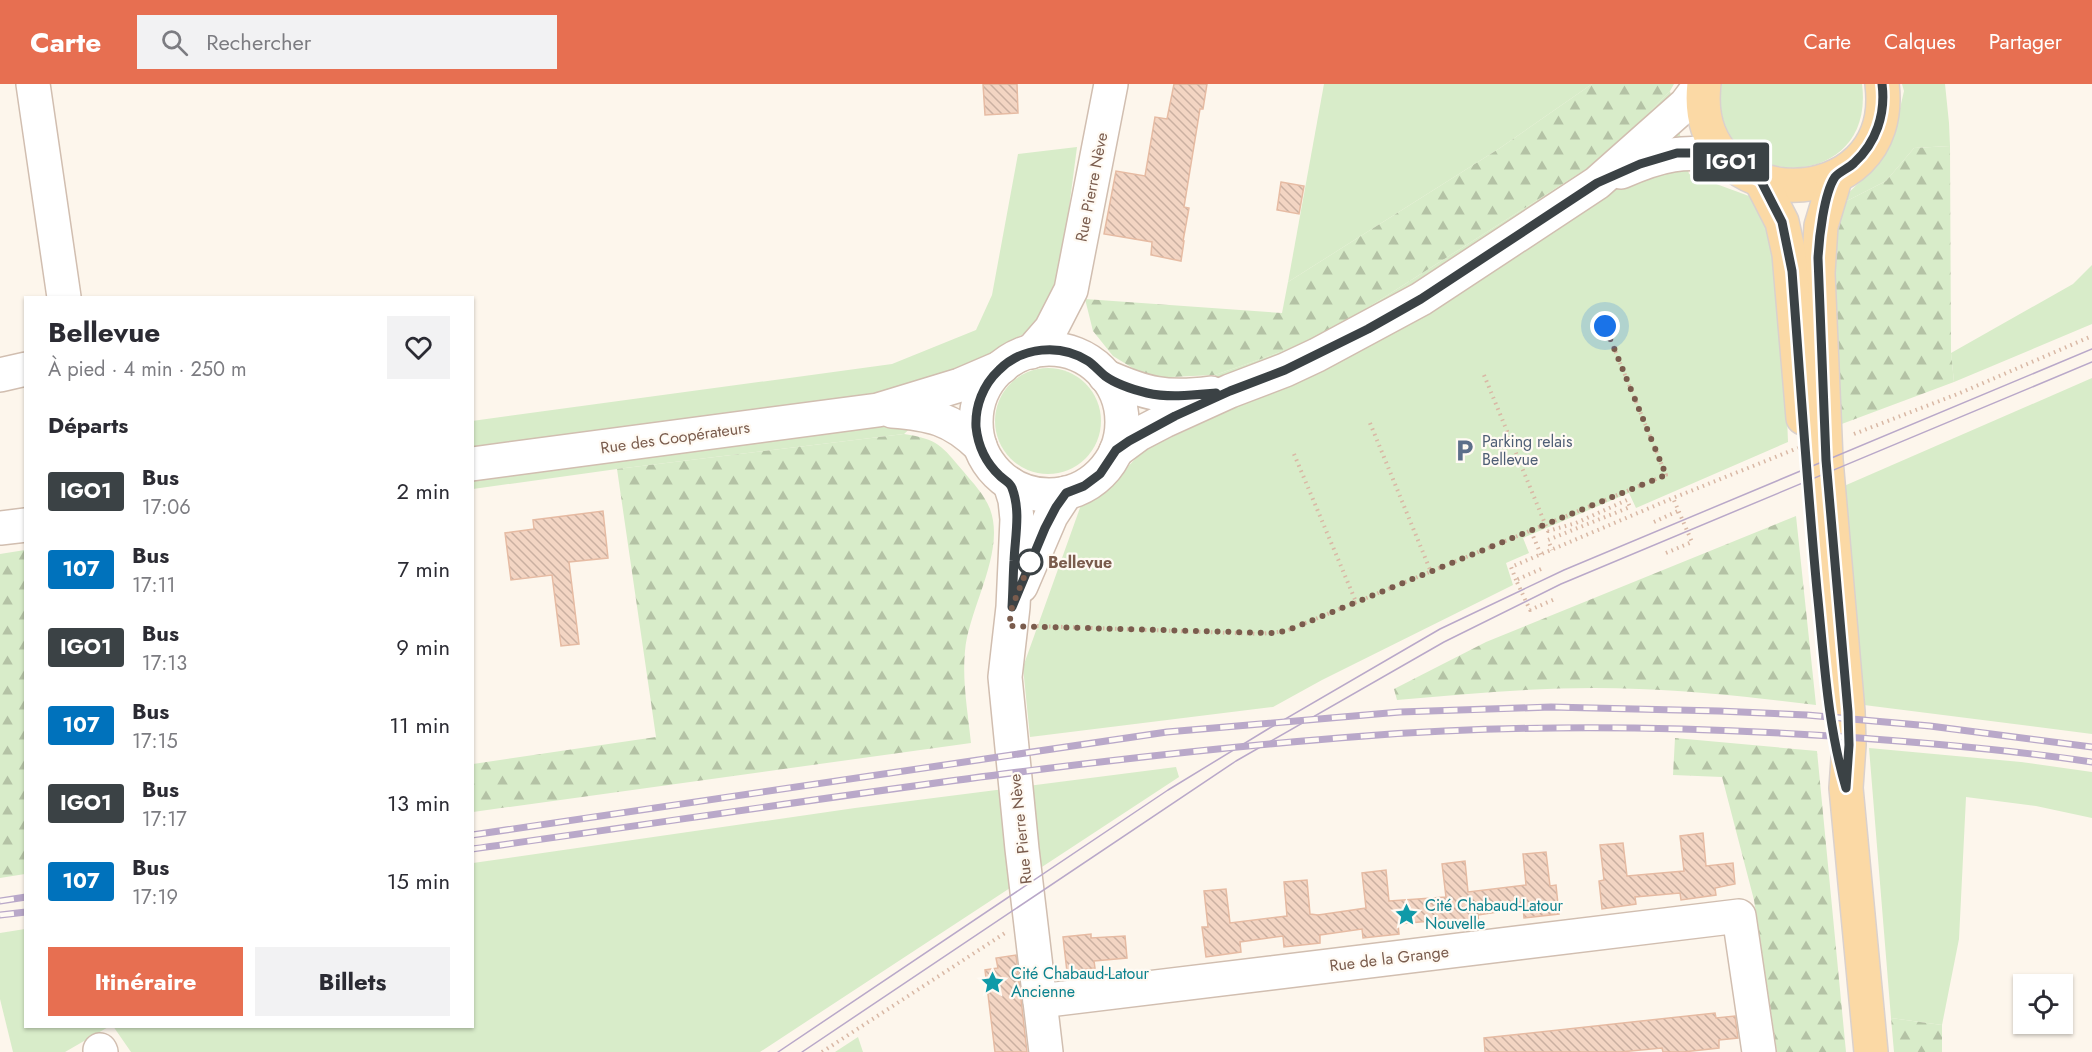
<!DOCTYPE html>
<html lang="fr">
<head>
<meta charset="utf-8">
<style>
  :root { --surface:#fff; --page:#f2f2f3; --text:#2b2b33; --muted:#7c7c81; --accent:#e76f51 }
  body { margin:0; font-family:Jost,sans-serif; background:var(--page); color:var(--text); height:100vh; display:flex; flex-direction:column; font-size:22px; white-space:nowrap }
  * { box-sizing:border-box; margin:0 }
  p { font-size:20px; color:var(--muted) }
  .icon { flex:none; width:33px; height:33px; fill:none; stroke:currentColor; stroke-width:2; stroke-linecap:round; stroke-linejoin:round }
  .map { position:relative; flex:1; overflow:hidden }
  .side { position:absolute; left:24px; top:212px; width:450px; height:732px; display:flex; flex-direction:column; background:var(--surface); border-radius:0px; box-shadow:0 2px 4px #0004 }
  .side>* { flex:none }
  .badge { padding:0 12px; border-radius:4px; font-size:21px; line-height:39px }
  .fabs { position:absolute; left:2013px; top:890px; display:grid; gap:12px }
  .fabs a { display:grid; place-items:center; width:60px; height:60px; border-radius:0px; background:var(--surface); box-shadow:0 2px 4px #0004; font-size:30px }
  .you { position:absolute; width:30px; height:30px; margin:-15px; border:4px solid #fff; border-radius:50%; background:#1a73e8; box-shadow:0 0 0 9px #1a73e833 }
  .map>.badge { position:absolute; translate:-50% -50%; box-shadow:0 0 0 3px #fff }
  h2 { padding:0 24px; font-size:22px; line-height:54px }
  .round { display:grid; place-items:center; flex:none; width:63px; height:63px; border-radius:0px; background:var(--page) }
  .headline { display:flex; align-items:center; justify-content:space-between; height:102px; padding:0 24px }
  h1 { font-size:28px; font-weight:700; line-height:45px }
  .cta { display:flex; gap:12px; margin-top:auto; padding:12px 24px }
  .cta a { flex:1; height:69px; border-radius:0px; background:var(--accent); color:#fff; font-size:24px; font-weight:700; line-height:69px; text-align:center }
  .cta a+a { background:var(--page); color:var(--text) }
  ul { padding:0; list-style:none }
  li { display:flex; align-items:center; gap:18px; height:78px; padding:0 24px }
  li div { flex:1 }
  li b { display:block; font-size:22px }
  li em { font-style:normal }
  li .badge { min-width:66px; font-weight:700; text-align:center }
  header { display:flex; align-items:center; gap:36px; box-sizing:border-box; height:84px; padding:0 30px; background:var(--accent); color:#fff }
  header strong { font-size:28px }
  nav { display:flex; gap:33px; margin-inline-start:auto; font-size:21px }
  .search { width:420px; height:54px; background:var(--page); display:flex; align-items:center; gap:15px; box-sizing:border-box; padding:0 21px; border-radius:0px; color:var(--muted); font-size:22px }
  .map>svg:first-child { display:block }
  .grass { fill:#d8ecc9 }
  .forest { fill:url(#forest-firs) }
  .building { fill:url(#building-back-hatch); stroke:#e6bba3; stroke-width:1.5 }
  .lines { fill:none; stroke-linecap:round; stroke-linejoin:round }
  .minor-casing { stroke:#d1beb0; stroke-width:36 }
  .major-casing { stroke:#dad1cd; stroke-width:36 }
  .path { stroke:#d9b8a5; stroke-width:4; stroke-dasharray:1.5 4.5; stroke-linecap:butt }
  .minor { stroke:#fff; stroke-width:33 }
  .major { stroke:#fbd9a5; stroke-width:33 }
  .tram { stroke:#b9a8c9; stroke-width:1.5 }
  .rail-casing { stroke:#b9a8c9; stroke-width:7 }
  .rail { stroke:#fffaf3; stroke-width:4.5; stroke-dasharray:14; stroke-linecap:butt }
  .line-casing { stroke:#fff; stroke-width:14 }
  .line { stroke:#3b4245; stroke-width:9 }
  .walk { stroke:#7a5c4d; stroke-width:6; stroke-dasharray:0 10.8 }
  .stop-dot { fill:#fff; stroke:#3b4245; stroke-width:3 }
  .labels { text-anchor:middle; stroke-width:4.5; stroke-linejoin:round; paint-order:stroke }
  .street-label { font-size:16px; fill:#7a5c4d; stroke:#fffaf3 }
  .service-label { font-size:16px; fill:#4e5e75; stroke:#fffaf3; text-anchor:start }
  .stop-label { font-size:16px; font-weight:bold; fill:#7a5c4d; stroke:#fffaf3; text-anchor:start }
  .culture-label { font-size:16px; fill:#0d838f; stroke:#fffaf3; text-anchor:start }
</style>
</head>
<body>
<header>
<strong>Carte</strong>
<div class="search"><svg class="icon" aria-label="search" viewBox="0 0 24 24"><circle cx="10" cy="10" r="6"/><path d="M15 15l6 6"/></svg>Rechercher</div>
<nav><a>Carte</a><a>Calques</a><a>Partager</a></nav>
</header>
<div class="map">
<svg width="2092" height="968" viewBox="0 0 2092 968">
  <defs>
    <pattern id="forest-firs" width="22" height="20" patternUnits="userSpaceOnUse" patternTransform="scale(1.5)"><rect width="22" height="20" fill="#d8ecc9"/><path d="M5 1l3.5 6h-7zM16 11l3.5 6h-7z" fill="#b4c2a5"/></pattern>
    <pattern id="building-back-hatch" width="6" height="6" patternUnits="userSpaceOnUse" patternTransform="scale(1.5)"><rect width="6" height="6" fill="#f3d5c3"/><path d="M-1 5l2 2M0 0l6 6M5-1l2 2" fill="none" stroke="#cab0a1"/></pattern>
  </defs>
  <rect width="100%" height="100%" fill="#fdf6ec"/>
  <g class="grass">
    <polygon points="1324,0 1592,0 1500,64 1288,198"/>
    <path d="M1722 0H1862C1877 116 1703 107 1722 0Z"/>
    <polygon points="1902,0 1945,0 1949,39 1950,62 1914,64 1886,97 1833,124 1872,86 1895,46 1904,7"/>
    <polygon points="1670,7 1689,90 1749,112 1775,154 1783,233 1788,358 1636,424 1629,409 1523,454 1529,469 1506,479 1513,501 1322,596 1273,623 1030,653 1023,583 1081,421 1108,403 1144,366 1215,333 1215,291 1320,254 1608,71"/>
    <polygon points="1077,63 1060,193 1043,240 999,263 904,350 617,385 473,405 472,337 892,280 976,246 992,211 1018,70"/>
    <polygon points="2092,181 2092,240 1954,298 1951,269 2073,200"/>
    <circle cx="1048" cy="337" r="53"/>
    <polygon points="2092,294 2092,650 1864,621 1844,402"/>
    <polygon points="1869,664 2021,678 2092,688 2092,734 2036,722 1966,713 1959,855 1942,941 1891,934"/>
    <polygon points="1176,683 1179,693 760,968 131,968 113,942 472,942 473,779 855,724"/>
    <polygon points="25,845 26,942 110,942 65,968 13,968 0,915 0,849"/>
    <polygon points="858,953 863,968 835,968"/>
  </g>
  <g class="forest">
    <polygon points="1592,0 1674,0 1670,7 1608,71 1320,254 1215,291 1149,294 1113,272 1093,247 1085,215 1282,229 1288,198 1500,64"/>
    <polygon points="1950,62 1951,268 1954,298 1839,341 1829,204 1833,124 1886,97 1914,64"/>
    <path d="M904 350C938 355 942 362 963 387 973 399 984 410 990 425 1006 468 969 523 965 567 962 597 968 629 971 659L473 728V680L656 653 617 385Z"/>
    <path d="M1796 432 1816 621C1757 614 1698 607 1639 605 1558 601 1478 609 1397 616L1394 605 1486 558Z"/>
    <polygon points="25,466 25,790 0,794 0,470"/>
    <polygon points="1675,654 1817,667 1846,968 1777,968 1754,816 1722,693 1673,691"/>
    <polygon points="1891,934 1942,941 1942,968 1894,968"/>
  </g>
  <g class="building">
    <polygon points="983,0 1017,0 1018,29 985,31"/>
    <polygon points="1174,0 1207,0 1203,25 1200,25 1184,123 1189,124 1183,157 1184,157 1181,177 1151,171 1152,158 1104,150 1116,87 1145,92 1155,33 1167,35"/>
    <polygon points="1281,98 1304,102 1299,130 1277,126"/>
    <polygon points="603,427 608,474 569,478 579,560 561,562 552,491 511,496 505,449 534,445 533,436"/>
    <polygon points="1703,749 1706,782 1733,779 1735,800 1715,804 1716,811 1681,816 1680,809 1635,813 1636,820 1602,825 1599,797 1604,796 1600,761 1623,759 1627,792 1684,787 1680,752"/>
    <polygon points="1546,768 1550,802 1556,801 1559,830 1524,834 1523,824 1478,831 1479,840 1443,845 1442,836 1398,840 1399,850 1363,854 1362,845 1320,851 1320,859 1284,863 1283,852 1240,858 1241,868 1206,873 1202,843 1208,843 1204,807 1226,805 1230,839 1287,832 1284,798 1307,796 1310,830 1318,831 1366,824 1362,789 1386,786 1389,817 1446,813 1442,780 1465,777 1468,808 1526,801 1523,770"/>
    <polygon points="1091,850 1091,854 1125,852 1127,874 1094,877 1095,884 1067,888 1063,853"/>
    <polygon points="1016,871 1027,968 995,968 985,886 998,884 996,874"/>
    <polygon points="1715,929 1716,934 1735,932 1738,954 1719,956 1719,964 1683,968 1663,968 1662,964 1620,968 1485,968 1484,954"/>
  </g>
  <g class="lines">
    <defs>
      <g id="minor">
        <polyline points="33,0 64,213"/>
        <path d="M1621 88C1659 71 1686 64 1728 74"/>
        <circle cx="1049" cy="338" r="73"/>
        <polyline points="1031,268 1051,245 1071,206 1111,0"/>
        <polyline points="0,291 26,285"/>
        <path d="M1105 292C1146 310 1166 315 1211 309"/>
        <path d="M892 327C930 330 951 334 980 362"/>
        <polyline points="1116,367 1139,350 1164,337 1230,307 1285,286 1317,271 1421,215 1597,99 1686,20 1701,0"/>
        <polyline points="472,380 878,326 960,301 1002,283"/>
        <polyline points="1010,400 1015,416 1017,435 1013,523 1005,593 1022,765 1046,968"/>
        <polyline points="0,444 26,441"/>
        <polyline points="1021,502 1051,432 1066,409"/>
        <polyline points="1040,917 1739,832 1759,968"/>
        <polyline points="100,966 101,968"/>
      </g>
      <g id="major">
        <path d="M1704 0C1688 135 1899 135 1882 0"/>
        <polyline points="1836,92 1821,142 1818,189 1826,376 1848,628 1849,661 1846,704 1871,968"/>
        <polyline points="1761,97 1782,138 1789,170 1803,334"/>
      </g>
    </defs>
    <use href="#minor" class="minor-casing"/>
    <use href="#major" class="major-casing"/>
    <g class="path">
      <polyline points="1484,291 1548,447 1576,439 1627,416 1630,423 1548,456 1552,466"/>
      <polyline points="1370,339 1431,488"/>
      <polyline points="1854,350 1960,309 2092,252"/>
      <polyline points="1294,370 1356,518"/>
      <polyline points="1654,438 1678,427"/>
      <polyline points="1531,447 1541,471"/>
      <polyline points="1666,469 1692,458 1673,414"/>
      <polyline points="1541,485 1516,496 1530,526 1555,515"/>
      <polyline points="1516,496 1511,483 1673,414 1798,364"/>
      <polyline points="1037,542 1260,550 1286,547 1666,391 1605,242"/>
      <polyline points="822,968 1005,849"/>
    </g>
    <use href="#minor" class="minor"/>
    <use href="#major" class="major"/>
    <g class="tram">
      <polyline points="778,968 1168,706 1268,645 1440,545 1564,486 2092,265"/>
      <polyline points="802,968 1236,677 1444,558 1561,500 2092,278"/>
    </g>
    <defs>
      <g id="rail">
        <polyline points="472,751 1167,648 1400,628 1551,623 1719,627 1807,631 1930,642 2092,663"/>
        <path d="M472 765C769 724 1067 674 1365 652 1520 640 1677 642 1831 652 1918 658 2006 665 2092 678"/>
        <polyline points="0,817 26,813"/>
        <polyline points="0,831 26,828"/>
      </g>
    </defs>
    <use href="#rail" class="rail-casing"/>
    <use href="#rail" class="rail"/>
  </g>
  <g class="lines">
    <defs>
      <path id="line" d="M1216 309C1194 311 1169 314 1147 309 1135 306 1116 300 1105 292 1099 287 1094 281 1088 277 1060 259 1022 263 999 286 983 301 975 322 976 343 978 362 986 379 1000 392 1004 396 1010 398 1012 404 1021 427 1015 453 1014 477 1013 492 1013 508 1012 523L1045 444 1056 423 1066 409 1084 402 1100 390 1116 366 1129 357 1175 332 1230 307 1285 286 1368 245 1421 215 1597 99 1640 80 1677 69H1702L1728 74 1743 87 1761 97 1782 138 1792 187C1800 293 1807 400 1817 506 1824 572 1827 640 1846 704L1849 661 1848 628 1826 376 1818 174C1819 154 1824 109 1835 93 1839 88 1849 84 1854 79 1876 59 1886 30 1882 0"/>
    </defs>
    <use href="#line" class="line-casing"/>
    <use href="#line" class="line"/>
    <polyline class="walk" points="1030,478 1031,476 1012,523 1009,542 1272,549 1286,547 1666,391 1605,242"/>
  </g>
  <defs>
    <symbol id="parking-bare" viewBox="-9 -9 18 18"><path d="M-3.5-5.5H1a3.5 3.5 0 0 1 0 7H-1V5.5H-3.5ZM-1-3.4V-.6H.8a1.4 1.4 0 0 0 0-2.8Z" fill="#5c6f8a" stroke="#fffaf3" stroke-width="2.5" paint-order="stroke"/></symbol>
    <symbol id="sight-bare" viewBox="-9 -9 18 18"><path d="M0-6L1.8-2.2L6-1.7L2.9 1.2L3.7 5.4L0 3.3L-3.7 5.4L-2.9 1.2L-6-1.7L-1.8-2.2Z" fill="#0f9aa8" stroke="#fffaf3" stroke-width="2.5" paint-order="stroke"/></symbol>
  </defs>
  <g fill-rule="evenodd">
    <use href="#parking-bare" x="1448" y="350" width="33" height="33"/>
    <use href="#sight-bare" x="1390" y="814" width="33" height="33"/>
    <use href="#sight-bare" x="976" y="882" width="33" height="33"/>
  </g>
  <circle class="stop-dot" cx="1030" cy="478" r="12"/>
  <g class="labels">
    <g class="street-label">
      <text transform="translate(1091 103) rotate(-79)" y="6">Rue Pierre Nève</text>
      <text transform="translate(675 353) rotate(-8)" y="6">Rue des Coopérateurs</text>
      <text transform="translate(1020 745) rotate(-96)" y="6">Rue Pierre Nève</text>
      <text transform="translate(1389 874) rotate(-7)" y="6">Rue de la Grange</text>
    </g>
    <g class="service-label">
      <text x="1482" y="363">Parking relais<tspan x="1482" dy="18">Bellevue</tspan></text>
    </g>
    <g class="stop-label">
      <text x="1048" y="484">Bellevue</text>
    </g>
    <g class="culture-label">
      <text x="1425" y="827">Cité Chabaud-Latour<tspan x="1425" dy="18">Nouvelle</tspan></text>
      <text x="1011" y="895">Cité Chabaud-Latour<tspan x="1011" dy="18">Ancienne</tspan></text>
    </g>
  </g>
</svg>
<div class="fabs">
<a><svg class="icon" aria-label="locate" viewBox="0 0 24 24"><circle cx="12" cy="12" r="6"/><path d="M12 2v4M12 18v4M2 12h4M18 12h4"/></svg></a>
</div>
<div class="you" style="left:1605px;top:242px"></div>
<b class="badge" style="left:1731px;top:78px;background:#3b4245;color:#fff">IGO1</b>
<section class="side">
<div class="headline"><div><h1>Bellevue</h1><p>À pied · 4 min · 250 m</p></div><a class="round"><svg class="icon" aria-label="heart" viewBox="0 0 24 24"><path d="M12 20l-8-8c-3-5 5-10 8-4 3-6 11-1 8 4z"/></svg></a></div>
<h2>Départs</h2>
<ul>
<li><span class="badge" style="background:#3b4245;color:#fff">IGO1</span><div><b>Bus</b><p>17:06</p></div><em>2 min</em></li>
<li><span class="badge" style="background:#0072bc;color:#fff">107</span><div><b>Bus</b><p>17:11</p></div><em>7 min</em></li>
<li><span class="badge" style="background:#3b4245;color:#fff">IGO1</span><div><b>Bus</b><p>17:13</p></div><em>9 min</em></li>
<li><span class="badge" style="background:#0072bc;color:#fff">107</span><div><b>Bus</b><p>17:15</p></div><em>11 min</em></li>
<li><span class="badge" style="background:#3b4245;color:#fff">IGO1</span><div><b>Bus</b><p>17:17</p></div><em>13 min</em></li>
<li><span class="badge" style="background:#0072bc;color:#fff">107</span><div><b>Bus</b><p>17:19</p></div><em>15 min</em></li>
</ul>
<div class="cta"><a>Itinéraire</a><a>Billets</a></div>
</section>
</div>
</body>
</html>
